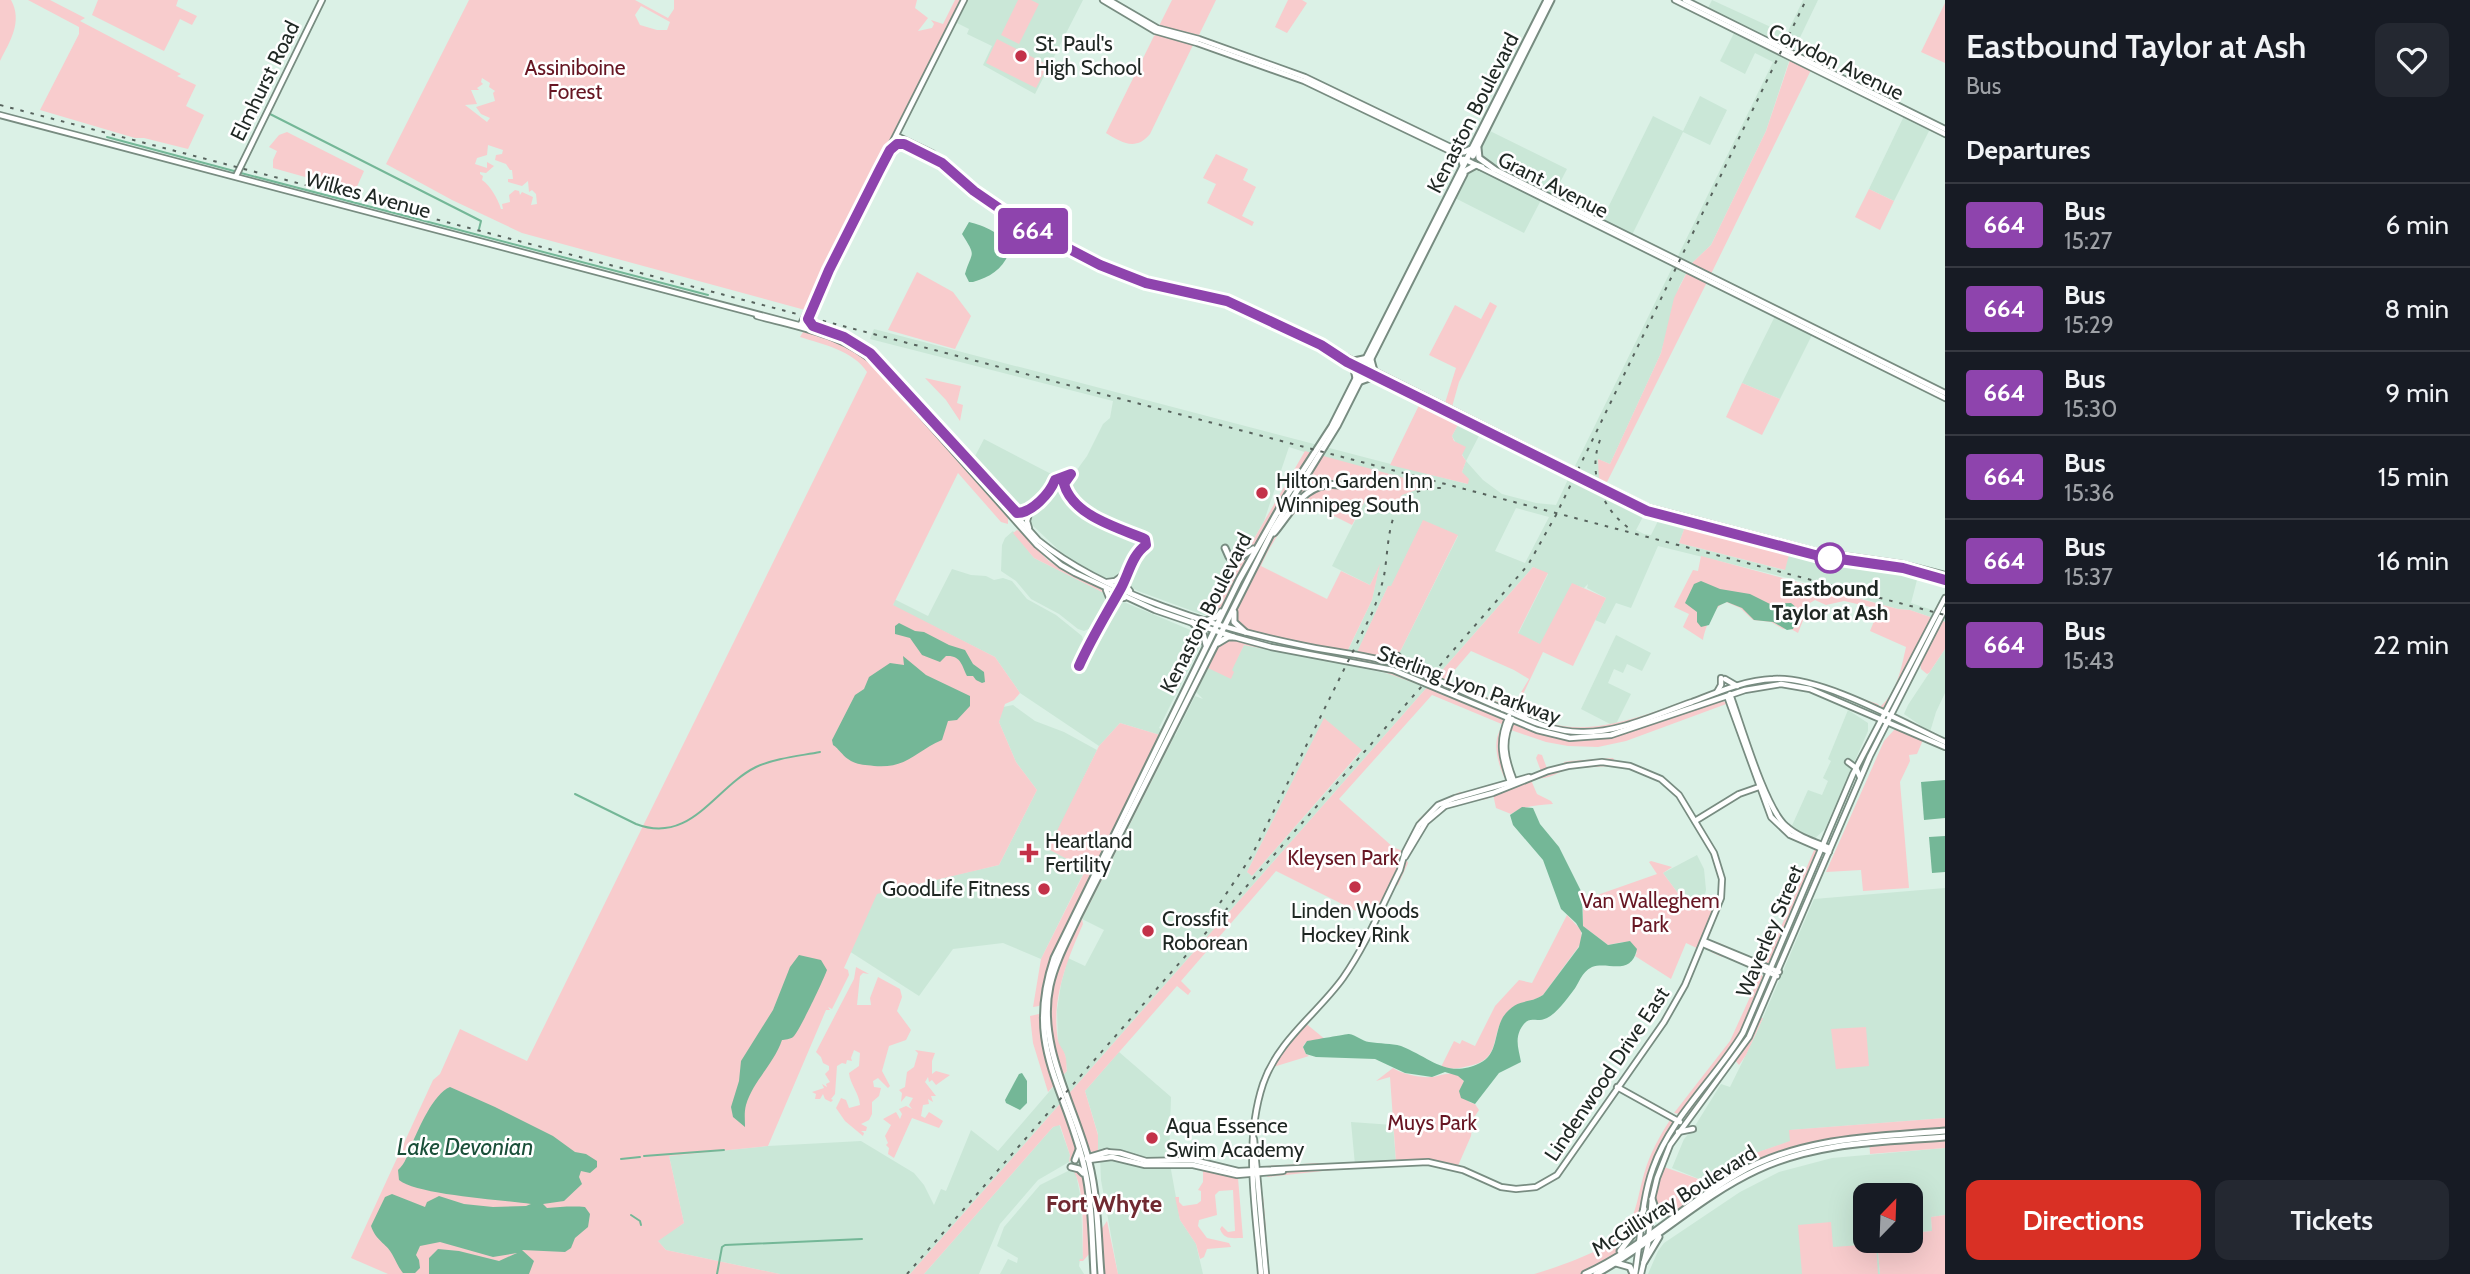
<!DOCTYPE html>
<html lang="en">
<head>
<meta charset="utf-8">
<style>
  :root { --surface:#171b24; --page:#242831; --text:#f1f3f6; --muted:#9ea1a6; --line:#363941; --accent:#d93025 }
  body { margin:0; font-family:Cabin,sans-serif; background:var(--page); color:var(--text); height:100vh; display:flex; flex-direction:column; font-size:26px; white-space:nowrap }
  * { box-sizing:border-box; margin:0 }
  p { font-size:23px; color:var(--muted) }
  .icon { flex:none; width:38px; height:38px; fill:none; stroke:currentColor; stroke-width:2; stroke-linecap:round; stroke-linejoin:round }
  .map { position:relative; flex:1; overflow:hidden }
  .side { display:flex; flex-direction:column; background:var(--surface); width:525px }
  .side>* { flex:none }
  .badge { padding:0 14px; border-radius:5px; font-size:24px; line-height:46px }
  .needle { width:46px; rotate:23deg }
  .buttons { position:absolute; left:1853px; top:1183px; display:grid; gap:14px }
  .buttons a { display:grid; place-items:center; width:70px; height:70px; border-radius:14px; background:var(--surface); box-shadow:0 7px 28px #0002; font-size:35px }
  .map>.badge { position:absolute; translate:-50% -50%; box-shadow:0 0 0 4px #fff }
  h2 { padding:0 21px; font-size:26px; line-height:63px }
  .round { display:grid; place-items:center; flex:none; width:74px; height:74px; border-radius:14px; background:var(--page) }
  .head { display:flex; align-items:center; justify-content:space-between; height:119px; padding:0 21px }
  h1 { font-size:33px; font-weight:600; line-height:52px }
  .cta { display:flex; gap:14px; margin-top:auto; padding:14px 21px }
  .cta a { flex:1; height:80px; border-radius:14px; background:var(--accent); color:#fff; font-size:28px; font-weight:600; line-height:80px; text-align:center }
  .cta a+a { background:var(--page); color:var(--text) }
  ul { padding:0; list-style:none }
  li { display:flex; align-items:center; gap:21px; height:84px; padding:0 21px; border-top:2px solid var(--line) }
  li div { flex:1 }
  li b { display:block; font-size:26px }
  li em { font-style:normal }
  li .badge { min-width:77px; font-weight:700; text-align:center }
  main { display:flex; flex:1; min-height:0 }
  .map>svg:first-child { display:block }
  .built { fill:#cae7d7; fill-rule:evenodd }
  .green { fill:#f8cccd; fill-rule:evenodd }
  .water { fill:#74b797 }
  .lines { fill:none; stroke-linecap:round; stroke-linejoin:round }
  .stream { stroke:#74b797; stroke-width:2 }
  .secondary-casing { stroke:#788c81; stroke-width:8 }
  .primary-casing { stroke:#788c81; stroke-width:9 }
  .secondary { stroke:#fff; stroke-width:4.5 }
  .primary { stroke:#fff; stroke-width:5 }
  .rail { stroke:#57635d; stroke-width:2; stroke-dasharray:3.5 7; stroke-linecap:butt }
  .line-casing { stroke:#fff; stroke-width:16 }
  .line { stroke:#8e44ad; stroke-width:10 }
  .poi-dot { fill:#c33249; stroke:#fff; stroke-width:2.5 }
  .stop-dot { fill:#fff; stroke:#8e44ad; stroke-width:3.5 }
  .labels { text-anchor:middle; stroke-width:5; stroke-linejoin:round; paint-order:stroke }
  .poi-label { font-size:21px; fill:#1f2723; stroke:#fff; text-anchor:start }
  .street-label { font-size:21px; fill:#1f2723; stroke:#fff }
  .park-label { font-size:21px; fill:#671623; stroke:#fff }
  .stop-label { font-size:21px; font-weight:bold; fill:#1f2723; stroke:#fff }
  .water-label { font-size:23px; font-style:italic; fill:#1a4f39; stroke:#fff }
  .quarter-label { font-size:24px; font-weight:bold; fill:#702a31; stroke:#fff }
</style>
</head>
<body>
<main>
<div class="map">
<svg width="1945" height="1274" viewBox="0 0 1945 1274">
  <rect width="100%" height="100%" fill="#dbf1e6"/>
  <g class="built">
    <polygon points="964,0 1083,0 1035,94 983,65 992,46 967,34 969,29 957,23 964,8 961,6"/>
    <polygon points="1712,0 1784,33 1778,45 1707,10"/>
    <polygon points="1803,0 1818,0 1793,52 1781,46"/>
    <path d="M1735 31 1790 58 1766 131 1711 245 1691 264 1679 287 1661 353 1610 464 1598 459 1601 489 1604 493 1645 513 1636 530 1644 534 1651 535 1660 517 1686 524 1679 543 1784 570 1790 551 1828 561 1898 570 1918 576 1911 603 1945 614V622L1910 610 1898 609 1804 582 1658 546 1631 608 1616 603 1605 624 1595 620 1606 598 1587 588 1588 584 1584 588 1572 584 1541 645 1518 634 1548 574 1533 567 910 1274H780L666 1250 657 1240 684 1223 669 1156 768 1146 861 1141 914 1173 924 1185 934 1205 941 1189 946 1191 971 1130 998 1151 1067 1071 1065 1055 1058 1043 1057 1010 1061 984 1068 958 1085 966 1104 930 1082 919 1172 741 1162 736 1163 734 1160 735 1120 723 1099 746 1020 693 995 657 893 606 894 599 928 616 952 569 971 575 986 576 994 580 1003 578 1012 581 1027 599 1056 615 1082 636 1084 644 1081 657H1083L1087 645 1094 640 1096 631 1111 605 1119 600 1200 634 1202 642 1159 728 1175 736 1195 696 1203 699 1196 692 1208 668 1231 670 1244 645 1342 663 1372 600 1379 567 1370 585 1332 566 1367 497 1393 507 1402 495 1417 488 1289 447 1264 521 1209 617 1138 591 1111 577 1105 578 1065 556 1029 522 972 462 984 439 1057 477 1060 484 1071 478 1087 456 1103 424 1110 418 1113 401 870 339 874 329 1467 484 1462 472 1466 461 1452 436 1460 421 1481 432 1466 461 1483 480 1502 494 1536 503 1556 505 1570 475 1597 489 1594 478 1574 468 1773 62 1755 53 1745 74 1720 61ZM1516 508 1549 517 1525 563 1495 551ZM1423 521 1458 536 1398 656 1406 663 1429 674 1423 681 1351 666 1388 586 1391 587ZM1324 719 1362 751 1252 876 1247 872Z"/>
    <polygon points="1700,96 1727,110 1710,145 1683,132 1631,237 1601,222 1653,116 1683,131"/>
    <polygon points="1905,114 1931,127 1894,201 1869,189"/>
    <polygon points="1490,131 1567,169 1554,194 1481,157 1480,150"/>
    <polygon points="1475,168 1541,200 1524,233 1455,198 1468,174"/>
    <polygon points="1776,314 1813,333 1780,399 1742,383"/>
    <polygon points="1013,531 1034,558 1106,594 1108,598 1106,604 1091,628 1084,631 1078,629 1059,614 1031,599 1016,581 1001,571 1002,545 1005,538"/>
    <polygon points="1616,635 1651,653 1642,671 1627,664 1623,673 1614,669 1608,683 1631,694 1616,724 1612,725 1581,709"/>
    <polygon points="1945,649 1945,693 1936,712 1930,732 1904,714 1908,705"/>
    <polygon points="1013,705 1035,721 1064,732 1097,750 1049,849 1086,868 1041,959 1003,943 953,949 919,996 849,951 877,893 999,865 1037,790 1016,762 999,722 1003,707"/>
    <polygon points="1848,710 1868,723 1868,731 1825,829 1812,841 1790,830 1808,790 1822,795 1828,781 1823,778 1831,761 1828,759"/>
    <polygon points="1697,855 1704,869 1706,890 1702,905 1695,902 1686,904 1663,873"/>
    <polygon points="1945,888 1945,1118 1790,1130 1791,1141 1741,1158 1717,1176 1704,1181 1672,1168 1684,1139 1693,1129 1721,1084 1730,1087 1756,1034 1814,899"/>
    <polygon points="1119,1052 1171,1097 1169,1160 1146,1161 1120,1153 1098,1153 1098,1134 1085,1091"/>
    <polygon points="1351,1122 1393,1125 1396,1162 1355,1165"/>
    <polygon points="1059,1124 1070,1155 1069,1162 1038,1180 1000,1224 979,1274 924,1274 1053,1127"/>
    <polygon points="1945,1148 1945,1215 1931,1217 1932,1231 1911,1233 1911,1195 1866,1195 1866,1241 1877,1241 1880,1274 1648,1274 1658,1251 1664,1243 1740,1192 1779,1172 1832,1158"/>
    <polygon points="1108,1156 1145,1165 1170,1164 1180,1220 1196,1244 1203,1274 1118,1274 1101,1180 1100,1157"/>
    <polygon points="1072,1169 1076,1174 1081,1199 1083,1259 1080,1259 1079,1266 1084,1274 1000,1274 1008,1259 1017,1263 1018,1258 997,1246 1004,1227 1040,1185"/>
  </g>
  <g class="green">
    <path d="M0 0H11C23 22 10 41 0 61Z"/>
    <polygon points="28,0 50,0 85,18 80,21 181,74 177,76 196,85 186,106 204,115 188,149 144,138 135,138 40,110 79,34 79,27"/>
    <polygon points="98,0 178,0 176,6 197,16 192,25 180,19 164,51 92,15"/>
    <path d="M469 0H635L668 18 674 9V0H917L915 8 928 18 918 31 932 28 934 24 931 20 943 24 955 0H961L805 310 522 233 452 200 386 164ZM641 6 670 22 667 30H657L640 25 635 15ZM482 78 490 83 489 87 495 91 493 93 495 101 476 107 481 114 490 118 487 122 465 105 477 104 471 90H479L477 88 483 84 481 82ZM488 145 503 150 502 154 496 155 495 160 506 164 510 170H512L513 179H508V182L522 186 528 181 529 192 532 190 536 194 537 204 531 205 533 197 522 192 520 195 519 191 515 190 509 195 510 202 502 204 503 209H501C498 199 490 185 482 180L483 176 480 174V172L486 173 494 166 487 162V168L475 164 477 158 487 155Z"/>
    <polygon points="1018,0 1031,0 1039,4 1019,44 1001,35"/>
    <polygon points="1172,0 1216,0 1199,35 1159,26"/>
    <polygon points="1288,0 1302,0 1307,3 1287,33 1275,27"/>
    <polygon points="1945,3 1945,63 1921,52"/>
    <path d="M1157 34 1193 45 1150 134C1136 151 1122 143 1106 133L1154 36Z"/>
    <polygon points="997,39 1048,65 1036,88 986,63"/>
    <polygon points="1790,60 1811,70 1711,274 1691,264 1711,245 1766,131"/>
    <polygon points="287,132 364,171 355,191 273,168 273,160 277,151 269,147 279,135"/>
    <polygon points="1216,154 1248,169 1243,180 1256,187 1242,216 1254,222 1252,226 1207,203 1216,184 1203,178"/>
    <polygon points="1869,189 1894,201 1880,230 1855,217"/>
    <polygon points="917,272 953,292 971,316 955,349 888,330"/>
    <polygon points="1687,272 1707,282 1606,484 1599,481 1598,459 1610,464 1661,353 1674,298"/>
    <polygon points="1490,302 1497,306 1459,382 1452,407 1445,403 1456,368 1429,355 1455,305 1481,319"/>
    <path d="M809 331 837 340 870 361 1008 518V524L1001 522 958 473 893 605 995 657 1020 693 1014 700 1005 704 999 722 1016 762 1037 790 999 865 877 894 844 968 848 970 849 975 832 1009 828 1007 830 1010H826L768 1146 669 1156 684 1223 658 1241 666 1250 780 1274H388L351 1258 433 1080 440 1074 460 1029 527 1061 867 372C854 351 822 344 800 337L803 332Z"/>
    <polygon points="925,378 961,386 957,403 963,405 960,421 946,400"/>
    <polygon points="1742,383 1780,399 1762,435 1726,417"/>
    <polygon points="1422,399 1461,419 1452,436 1454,441 1466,447 1462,455 1466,461 1462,472 1469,479 1468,484 1390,465"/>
    <path d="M1305 451 1430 485 1402 495 1393 508 1367 497 1352 525 1306 502C1287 520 1271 542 1261 566L1327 599 1341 571 1370 585 1380 564 1372 600 1346 654 1245 632 1236 625C1233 605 1251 584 1258 566L1225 626 1217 624 1223 610 1215 619 1212 611Z"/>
    <polygon points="1423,520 1458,535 1398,656 1406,663 1430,673 1420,685 1381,671 1351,665 1388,586 1391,586"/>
    <polygon points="1686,524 1790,551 1785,570 1679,543"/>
    <path d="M1017 530C1025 533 1040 553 1049 561 1066 573 1087 581 1105 591L1106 594 1034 558 1013 533Z"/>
    <path d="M1701 556 1898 609 1910 610 1936 619 1893 703 1882 710 1848 694 1878 704 1880 707C1897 692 1901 669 1906 647L1870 631 1879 609 1844 601 1826 605 1815 600 1810 603 1798 633 1791 629H1783L1771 622 1753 620 1740 608 1726 602C1713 607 1705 628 1703 640L1683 627 1689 614 1674 607 1693 570 1698 571Z"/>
    <path d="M1533 567 1548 573 1518 633 1540 644 1572 583 1606 598 1573 666 1543 652 1518 705C1571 754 1655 710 1714 690L1717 685 1725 690 1727 696 1718 700 1729 703 1626 741 1598 747 1568 746 1546 742 1508 729V752L1514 773 1512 776 1514 781 1542 774 1536 758 1538 754 1542 755 1548 771 1562 768 1564 762 1570 761 1613 758 1616 763 1609 766 1580 768 1576 765 1569 766C1563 773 1542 781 1533 778L1531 780 1537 794 1551 801 1553 804C1539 805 1522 806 1511 814L1496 808 1493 794 1487 799 1446 806 1445 810 1428 825 1405 857 1408 863 1398 885 1392 887 1385 900 1386 908 1368 943 1363 944 1374 920 1276 871 1181 981 1191 991 1188 995 1177 986 1085 1091 1098 1135V1153L1095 1154 1086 1148 1088 1156 1082 1158 1068 1121 1076 1149 1075 1157 1069 1162 1070 1155 1060 1125 1053 1127 924 1274H910ZM1471 651 1514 670 1529 679 1514 704 1501 703 1446 680ZM1432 695 1504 725C1491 738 1497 761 1504 777L1508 778 1510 783 1466 795 1460 792 1437 802 1418 820 1419 826 1405 852 1393 847 1339 799Z"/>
    <polygon points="1943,621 1945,622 1945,649 1929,673 1927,674 1921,669 1920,663 1939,624"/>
    <polygon points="1228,637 1343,659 1342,663 1244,645 1232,670 1234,672 1231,679 1208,668 1196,692 1216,646"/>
    <polygon points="1324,718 1362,750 1252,876 1247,872"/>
    <path d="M1120 723 1160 735 1133 797 1075 915 1168 739 1172 740 1082 919 1083 924C1067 960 1051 1000 1058 1040 1059 1046 1064 1050 1065 1055 1067 1060 1066 1066 1067 1071L1048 1092 1033 1043 1030 1016 1039 1014 1042 1011 1043 999 1039 1006 1033 1007 1041 959 1086 869 1048 849 1099 746Z"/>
    <polygon points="1895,729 1901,730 1945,749 1923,740 1917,754 1909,755 1910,761 1900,782 1909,888 1863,891 1861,870 1826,872 1880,750 1884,741"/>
    <polygon points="1815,848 1818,854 1773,961 1755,970 1738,963 1728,955 1722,957 1711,952 1710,947 1703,945 1701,950 1686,943 1671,979 1635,956 1637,953 1623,942 1608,945 1583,926 1583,900 1657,874 1649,862 1651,861 1672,867 1663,873 1686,904 1695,902 1717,911 1705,941 1717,942 1765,964"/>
    <path d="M1567 915 1581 930 1582 942 1543 995C1530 1004 1516 1000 1506 1014 1490 1033 1502 1057 1473 1065 1461 1068 1454 1070 1441 1067L1454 1041 1460 1044 1462 1040 1475 1046 1495 1006 1519 980 1532 983Z"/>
    <path d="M856 967 869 974 863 973 860 976 857 1005H871L870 998 878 977 900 989 902 997 897 1011 911 1030 906 1040 889 1046 882 1071 890 1086 888 1088 878 1078 873 1081 874 1087 881 1088 879 1096 872 1102V1114L869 1120 861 1124 867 1127 866 1131H861L864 1133 863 1136 845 1121 836 1108 841 1098 846 1100 849 1108 860 1105C859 1093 850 1084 849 1073L859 1066 860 1053 854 1050 851 1058 852 1061 847 1060 846 1064 842 1063 837 1066 835 1094 831 1099 833 1100 831 1102 825 1099 823 1094 820 1099H815L816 1094 812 1092 824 1088 822 1084 827 1087 826 1084 830 1082 825 1074 829 1070V1066L823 1063 821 1057 816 1052 854 979Z"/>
    <polygon points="1757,970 1761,972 1764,980 1740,1035 1725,1059 1684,1110 1680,1114 1674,1113 1730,1041 1760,975"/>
    <polygon points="1771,976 1773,977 1759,1018 1763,1018 1746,1055 1739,1065 1734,1059 1685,1120 1685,1117 1734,1051"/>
    <polygon points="1304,1022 1326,1040 1305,1043 1303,1047 1306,1054 1309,1056 1270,1068"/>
    <polygon points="1866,1027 1869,1066 1836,1069 1831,1029"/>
    <polygon points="915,1050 935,1053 932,1061 932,1074 936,1071 950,1075 936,1085 932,1080 929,1082 928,1077 925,1082 936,1096 931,1096 933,1102 928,1099 929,1104 923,1105 921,1116 925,1118 929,1112 943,1121 939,1128 912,1118 894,1158 888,1154 889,1148 886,1145 888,1143 885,1136 891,1125 883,1119 896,1112 900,1119 902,1114 899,1109 906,1106 912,1109 909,1105 913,1098 906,1096 901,1102 902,1093 899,1090 905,1087 907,1072 914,1067 918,1053"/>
    <path d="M1393 1068C1402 1074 1420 1078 1432 1077 1441 1076 1455 1068 1463 1080 1467 1085 1468 1096 1469 1102L1475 1104 1479 1110 1473 1119 1471 1136 1457 1168 1428 1162 1350 1169 1348 1166 1396 1162 1390 1077 1376 1081Z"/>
    <path d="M1672 1117 1679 1120 1653 1168 1644 1209 1631 1238 1614 1258 1585 1274H1534C1555 1268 1614 1248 1625 1230 1637 1213 1638 1194 1644 1174 1650 1153 1660 1135 1672 1117Z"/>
    <polygon points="1945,1118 1945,1148 1870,1154 1869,1138 1825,1142 1755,1165 1675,1213 1668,1214 1653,1205 1657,1178 1662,1162 1664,1167 1704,1181 1717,1176 1741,1158 1790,1141 1789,1130"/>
    <polygon points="1319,1163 1325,1167 1333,1167 1332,1170 1268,1177 1264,1174 1258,1174 1260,1194 1263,1196 1266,1230 1263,1233 1264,1247 1268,1250 1269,1274 1258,1274 1256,1251 1259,1248 1254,1175 1267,1166"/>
    <path d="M1072 1169H1075L1083 1175 1084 1179 1090 1253 1083 1261H1079L1080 1259H1083C1082 1236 1086 1186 1072 1169Z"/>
    <path d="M1203 1170 1238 1178 1243 1238C1232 1238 1224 1240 1220 1229L1222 1226 1228 1232 1235 1231 1233 1190 1219 1191 1215 1195 1217 1215 1199 1220 1198 1226 1207 1238 1229 1243 1231 1247 1207 1249 1204 1257 1200 1259 1196 1244 1180 1220 1175 1197H1179V1202L1183 1206 1197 1204 1201 1201V1191L1198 1190 1203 1182Z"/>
    <polygon points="1945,1215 1945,1274 1880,1274 1877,1241 1911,1241 1911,1233 1932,1231 1931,1217"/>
    <polygon points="1107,1221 1118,1274 1104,1274 1101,1230"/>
    <polygon points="1831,1222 1833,1247 1876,1244 1878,1274 1802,1274 1798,1225"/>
  </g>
  <g class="water">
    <path d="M969 222C983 225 1006 235 1010 250 1004 268 991 277 973 282H969L965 274C972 250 977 258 962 234Z"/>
    <polygon points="1701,581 1720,589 1750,594 1770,604 1791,603 1797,608 1799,617 1793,629 1787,630 1773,622 1754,620 1742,608 1727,602 1718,606 1709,625 1701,627 1697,622 1697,612 1685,603 1694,584"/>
    <path d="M899 623 915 631 924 632 949 645 965 650 973 664 984 672 985 682 982 683 976 680 973 676H967C962 666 961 655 946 656L940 662 922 655 910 638 895 634V626Z"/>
    <path d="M903 656 926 675 970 696V706L957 720 948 721 942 740C916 751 907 769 874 766 863 764 858 766 848 759 842 755 839 749 833 745L832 740 855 695 864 689 869 677 890 663 904 665Z"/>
    <polygon points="1945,780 1945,818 1924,820 1921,782"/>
    <path d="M1522 807 1533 808 1540 824 1559 847 1582 893 1583 926 1608 945 1630 941 1637 949C1631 977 1608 961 1592 967 1581 972 1579 984 1573 991 1567 999 1556 1014 1547 1018 1534 1024 1529 1013 1520 1030 1515 1041 1519 1050 1521 1062L1499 1073 1475 1104 1461 1098 1459 1091 1464 1081 1458 1076 1445 1072 1432 1077 1405 1073 1375 1059 1316 1057 1306 1054 1303 1047 1307 1041C1313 1040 1347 1034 1349 1034 1356 1035 1362 1041 1369 1042 1380 1044 1391 1043 1401 1046 1431 1058 1447 1079 1480 1063 1498 1055 1494 1032 1503 1017 1517 997 1528 1005 1543 995L1579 947 1582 933 1576 923 1561 909 1543 860 1513 825 1510 815Z"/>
    <polygon points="1945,836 1945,872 1932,873 1929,837"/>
    <path d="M799 955 821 960 827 970C824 979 798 1034 793 1037 791 1039 784 1040 782 1040 774 1064 753 1081 746 1105 744 1112 745 1120 745 1127L733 1117 731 1107 739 1081 741 1061 773 1010 790 967Z"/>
    <polygon points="1022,1073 1027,1081 1027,1103 1020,1110 1006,1103 1005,1100 1019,1074"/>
    <path d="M450 1087 495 1107 553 1136 575 1152 586 1154 597 1161V1167L590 1173 581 1171 579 1177 582 1184 564 1201 543 1204 547 1208C559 1207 572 1206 585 1207L590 1214 588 1227 575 1238 571 1248 565 1252 522 1250 534 1261 529 1274H429V1258L438 1249 459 1251 499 1261 517 1253 493 1257 440 1242 420 1246 416 1255 419 1260 420 1268 415 1273H403C398 1267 396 1261 392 1254 386 1243 376 1241 371 1226L385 1197 392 1194 425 1207 427 1202 439 1196 464 1204 493 1207 526 1206 531 1204C504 1200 417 1195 399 1180L398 1170C406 1163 407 1155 411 1146 419 1128 433 1094 450 1087Z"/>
  </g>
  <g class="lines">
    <g class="stream">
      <polyline points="270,114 481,221 479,229"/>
      <polyline points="107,137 234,171"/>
      <polyline points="241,173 708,295"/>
      <path d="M575 794 636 824C691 845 714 788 756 767 776 758 799 756 820 752"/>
      <polyline points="644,1156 724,1150"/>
      <polyline points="621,1159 640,1157"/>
      <polyline points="631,1215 640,1221 641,1225"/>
      <polyline points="717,1274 722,1247 725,1245 862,1239"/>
    </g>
    <defs>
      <g id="secondary">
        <polyline points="1103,0 1155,31 1197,43 1304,81 1450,151"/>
        <polyline points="1109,0 1157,28 1199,39 1305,77 1461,152"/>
        <polyline points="1675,0 1945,134"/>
        <polyline points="1685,0 1945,129"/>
        <path d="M0 115 844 337 865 349 880 363 1038 540C1104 594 1217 628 1300 645 1331 652 1363 654 1393 663 1430 675 1465 693 1501 708 1526 719 1552 732 1581 732 1619 733 1657 714 1692 702 1718 692 1745 680 1773 679 1821 676 1900 721 1945 742"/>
        <polyline points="897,136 932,153 969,187 1010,216 1040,235 1100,265 1146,283 1218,298 1258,313 1647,507 1819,552 1903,564 1945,575"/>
        <polyline points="895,140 935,159"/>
        <polyline points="1464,159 1945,398"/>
        <polyline points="1494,169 1945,393"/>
        <polyline points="236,176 322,0"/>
        <path d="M757 316C800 328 845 334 878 366L1037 545 1061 565 1075 573 1155 610 1234 637 1271 647 1393 670 1537 730 1570 738 1611 735 1745 690 1781 684 1810 689 1945 747"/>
        <polyline points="801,324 964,0"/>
        <polyline points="803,326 824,284"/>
        <polyline points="1333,353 1361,369 1647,511 1819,556 1903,568 1945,580"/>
        <polyline points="1015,512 1019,513 1027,511"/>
        <polyline points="1029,514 1027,521 1029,528"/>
        <polyline points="1126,578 1126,586 1130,591"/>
        <polyline points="1107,582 1115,581 1122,576"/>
        <polyline points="1106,590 1110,600"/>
        <polyline points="1111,605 1119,598 1124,598"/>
        <polyline points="1390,661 1398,656 1405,666"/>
        <polyline points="1725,679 1737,686"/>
        <polyline points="1717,692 1721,685 1721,678"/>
        <path d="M1730 694C1741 724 1765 808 1786 826 1798 837 1815 842 1830 848"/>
        <polyline points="1727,696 1771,817 1790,835 1829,852"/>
        <polyline points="1518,706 1519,711 1525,717"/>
        <polyline points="1503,709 1514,704"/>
        <path d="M1509 716C1497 742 1502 759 1511 785"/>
        <path d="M1512 719C1501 742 1505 758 1514 781"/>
        <polyline points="1848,762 1856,768 1860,777"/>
        <polyline points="1695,821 1739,794 1759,787"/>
        <polyline points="1704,941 1779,972"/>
        <polyline points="1703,944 1777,976"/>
        <polyline points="1617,1087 1680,1122"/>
        <polyline points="1678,1132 1693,1129"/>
        <polyline points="1254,1139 1266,1274"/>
        <polyline points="1106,1152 1120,1153 1146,1161 1193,1160 1238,1171 1428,1162 1463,1170 1501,1187 1516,1189 1536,1187 1557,1175 1664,1022 1685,985 1721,898 1722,879 1714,853 1679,795 1661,779 1630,766 1602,762 1568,766 1548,771 1493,793 1445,806 1426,822 1405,857"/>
        <polyline points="1089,1160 1112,1157 1145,1165 1193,1165 1237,1175 1283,1171"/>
        <path d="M1261 1274C1256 1212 1243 1144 1263 1084 1278 1040 1317 1014 1343 978 1366 945 1382 906 1400 870L1405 852 1419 825 1438 805 1455 798 1529 777"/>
        <path d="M1635 1274C1641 1239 1641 1201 1653 1168 1671 1117 1715 1079 1743 1033L1853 774 1945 598"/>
        <polyline points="1641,1274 1648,1244 1652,1199 1657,1178 1670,1145 1749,1037 1870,756 1945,609"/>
      </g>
      <g id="primary">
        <polyline points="1478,148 1479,158 1494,169"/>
        <polyline points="1449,150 1461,159 1463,165"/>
        <polyline points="1458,151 1464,152 1471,149"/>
        <polyline points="1473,156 1551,0"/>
        <polyline points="1465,171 1476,165 1482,167"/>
        <polyline points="1371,360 1374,371"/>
        <polyline points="1354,361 1368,358"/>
        <polyline points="1353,365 1356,378"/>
        <polyline points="1361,381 1375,376"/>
        <path d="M1274 533C1293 510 1306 480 1340 485"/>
        <polyline points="1225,548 1229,557 1238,559 1253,549"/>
        <polyline points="1234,612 1234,622 1245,632"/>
        <polyline points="1208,620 1217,617 1221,612"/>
        <polyline points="1192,622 1203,633 1206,645"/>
        <polyline points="1218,643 1228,637 1234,637"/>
        <polyline points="1087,1158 1107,1152"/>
        <polyline points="1075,1160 1079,1150"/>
        <polyline points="1071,1167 1079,1169 1083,1173"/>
        <polyline points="1652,1199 1655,1208 1661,1213 1676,1213"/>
        <polyline points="1620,1251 1636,1230 1644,1209"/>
        <polyline points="1644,1262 1659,1237"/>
        <polyline points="1616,1263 1630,1267 1633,1274"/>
        <path d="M1094 1274C1092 1239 1092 1201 1084 1166 1065 1085 1024 1047 1054 958L1239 580 1286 497 1332 426 1547 0"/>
        <path d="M1101 1274C1098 1237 1098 1198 1089 1162 1075 1106 1037 1046 1050 986 1055 962 1068 939 1078 917L1274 528 1337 426 1464 174"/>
        <path d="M1585 1274C1639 1250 1685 1204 1737 1174 1801 1137 1874 1137 1945 1131"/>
        <path d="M1596 1274C1652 1244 1699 1197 1757 1170 1816 1142 1881 1142 1945 1137"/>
      </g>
    </defs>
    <use href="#secondary" class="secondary-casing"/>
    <use href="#primary" class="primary-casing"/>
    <use href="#secondary" class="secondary"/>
    <use href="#primary" class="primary"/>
    <g class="rail">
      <polyline points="0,105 1945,615"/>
      <path d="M1600 440C1587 474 1603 512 1633 531"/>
      <path d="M1220 903 1251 857 1372 613C1377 601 1381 589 1384 576 1391 535 1384 486 1444 488"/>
      <polyline points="907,1274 1528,565 1556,515 1806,0"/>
    </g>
  </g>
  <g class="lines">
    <defs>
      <path id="line" d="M1079 666C1091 639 1106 615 1121 588 1129 573 1132 555 1146 545L1145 539C1119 528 1073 516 1064 484L1071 474 1055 480C1050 493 1032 513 1017 513L870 353 844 337 813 326 808 319 829 270 879 171 890 150 897 144H904L942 163 974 191 1025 226 1100 265 1146 283 1227 301 1321 345 1347 362 1647 511 1819 556 1903 568 1945 580"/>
    </defs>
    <use href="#line" class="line-casing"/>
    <use href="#line" class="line"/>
  </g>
  <g class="poi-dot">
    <circle cx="1021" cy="56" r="7"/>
    <circle cx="1262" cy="493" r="7"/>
    <path d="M1025.5 842.5h7v7h7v7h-7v7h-7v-7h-7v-7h7z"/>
    <circle cx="1355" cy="887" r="7"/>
    <circle cx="1044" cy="889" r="7"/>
    <circle cx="1148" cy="931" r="7"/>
    <circle cx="1152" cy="1138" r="7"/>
  </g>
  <circle class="stop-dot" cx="1830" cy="558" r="14"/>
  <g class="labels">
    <g class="poi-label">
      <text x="1035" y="51">St. Paul's<tspan x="1035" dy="24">High School</tspan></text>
      <text x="1276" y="488">Hilton Garden Inn<tspan x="1276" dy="24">Winnipeg South</tspan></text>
      <text x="1045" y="848">Heartland<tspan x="1045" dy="24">Fertility</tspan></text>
      <text x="1030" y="896" text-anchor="end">GoodLife Fitness</text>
      <text x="1355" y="918" text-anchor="middle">Linden Woods<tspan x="1355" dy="24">Hockey Rink</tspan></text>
      <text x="1162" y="926">Crossfit<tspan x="1162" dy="24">Roborean</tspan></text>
      <text x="1166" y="1133">Aqua Essence<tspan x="1166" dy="24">Swim Academy</tspan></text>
    </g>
    <g class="street-label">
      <text transform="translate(1836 62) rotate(26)" y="7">Corydon Avenue</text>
      <text transform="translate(265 81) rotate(-64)" y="7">Elmhurst Road</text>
      <text transform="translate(1473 113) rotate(-63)" y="7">Kenaston Boulevard</text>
      <text transform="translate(1553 185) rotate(27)" y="7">Grant Avenue</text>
      <text transform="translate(368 195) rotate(15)" y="7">Wilkes Avenue</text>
      <text transform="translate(1206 613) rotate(-63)" y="7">Kenaston Boulevard</text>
      <text transform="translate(1469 685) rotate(20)" y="7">Sterling Lyon Parkway</text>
      <text transform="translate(1770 931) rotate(-67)" y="7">Waverley Street</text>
      <text transform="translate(1607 1074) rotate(-56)" y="7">Lindenwood Drive East</text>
      <text transform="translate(1674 1201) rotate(-32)" y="7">McGillivray Boulevard</text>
    </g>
    <g class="park-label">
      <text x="575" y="75">Assiniboine<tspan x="575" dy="24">Forest</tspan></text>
      <text x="1343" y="865">Kleysen Park</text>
      <text x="1650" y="908">Van Walleghem<tspan x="1650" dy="24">Park</tspan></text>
      <text x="1432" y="1130">Muys Park</text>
    </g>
    <g class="stop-label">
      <text x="1830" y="596">Eastbound<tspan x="1830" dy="24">Taylor at Ash</tspan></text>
    </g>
    <g class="water-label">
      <text x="465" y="1155">Lake Devonian</text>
    </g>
    <g class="quarter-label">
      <text x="1104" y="1212">Fort Whyte</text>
    </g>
  </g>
</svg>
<div class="buttons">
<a><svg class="needle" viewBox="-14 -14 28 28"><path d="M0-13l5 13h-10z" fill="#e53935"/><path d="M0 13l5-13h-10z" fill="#9ea1a6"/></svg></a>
</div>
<b class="badge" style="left:1033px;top:231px;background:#8e44ad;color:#fff">664</b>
</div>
<section class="side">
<div class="head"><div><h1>Eastbound Taylor at Ash</h1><p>Bus</p></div><a class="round"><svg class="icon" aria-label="heart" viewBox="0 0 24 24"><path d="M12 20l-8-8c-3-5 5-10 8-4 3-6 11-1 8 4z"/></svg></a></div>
<h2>Departures</h2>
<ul>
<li><span class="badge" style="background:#8e44ad;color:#fff">664</span><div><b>Bus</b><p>15:27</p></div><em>6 min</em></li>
<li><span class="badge" style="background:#8e44ad;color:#fff">664</span><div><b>Bus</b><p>15:29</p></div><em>8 min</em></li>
<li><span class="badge" style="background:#8e44ad;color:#fff">664</span><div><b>Bus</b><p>15:30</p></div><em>9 min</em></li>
<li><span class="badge" style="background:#8e44ad;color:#fff">664</span><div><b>Bus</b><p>15:36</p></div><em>15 min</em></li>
<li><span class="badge" style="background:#8e44ad;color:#fff">664</span><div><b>Bus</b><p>15:37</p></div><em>16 min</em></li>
<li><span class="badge" style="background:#8e44ad;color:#fff">664</span><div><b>Bus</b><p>15:43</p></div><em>22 min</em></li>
</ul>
<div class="cta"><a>Directions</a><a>Tickets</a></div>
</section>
</main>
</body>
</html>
